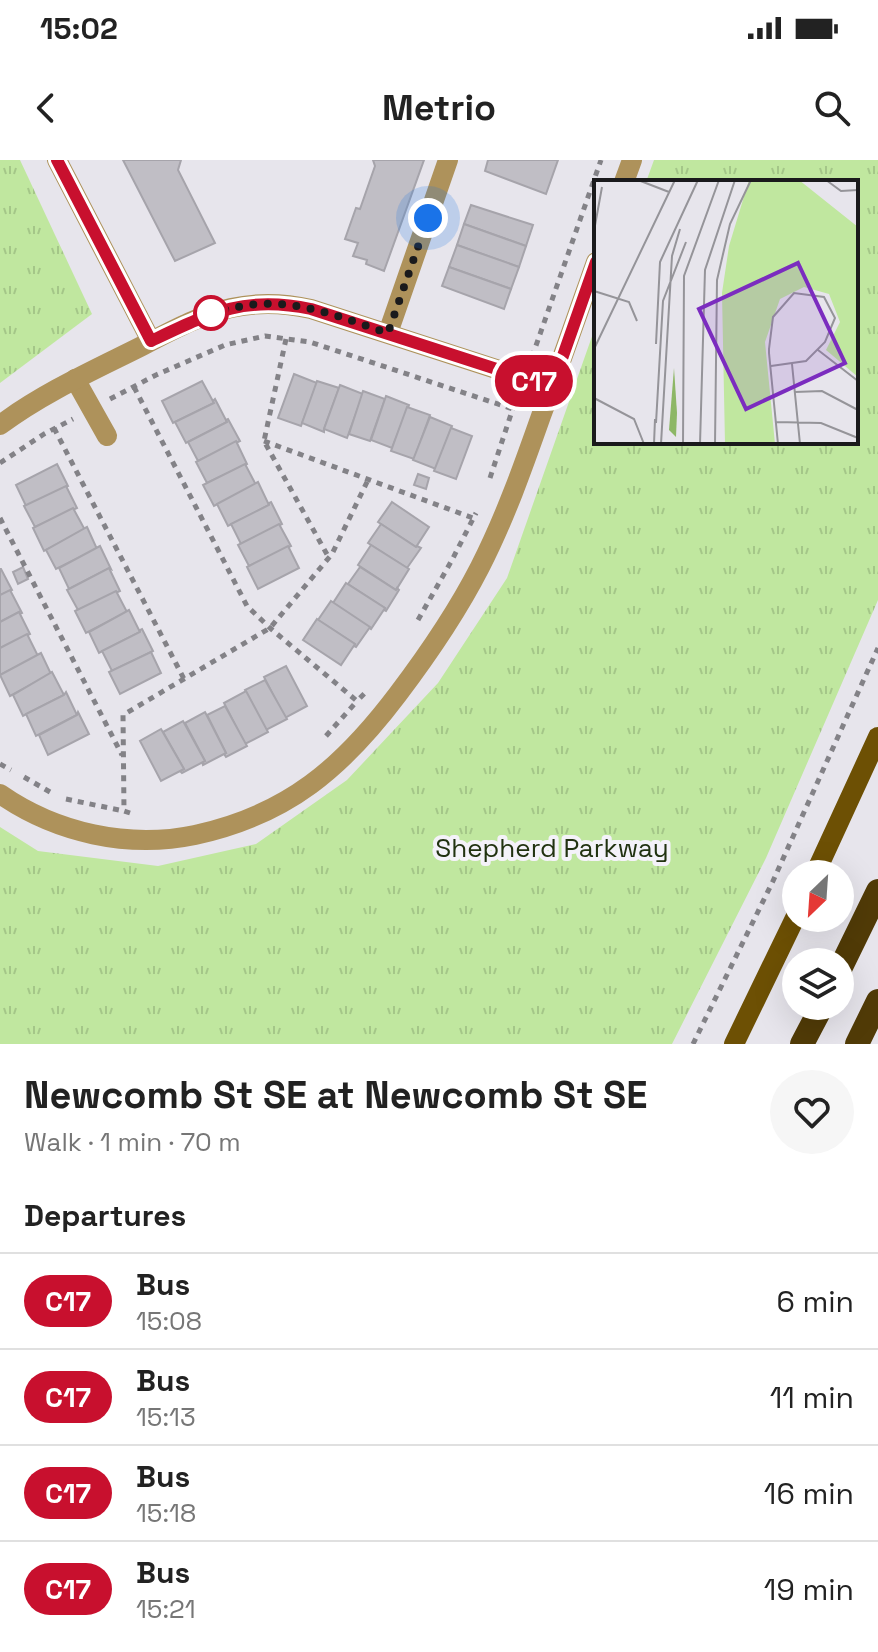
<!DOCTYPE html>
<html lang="en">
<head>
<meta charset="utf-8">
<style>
  :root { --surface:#fff; --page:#f6f6f6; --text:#222; --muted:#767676; --line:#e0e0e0 }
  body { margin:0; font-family:"Space Grotesk",sans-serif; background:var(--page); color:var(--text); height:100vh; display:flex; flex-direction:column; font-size:30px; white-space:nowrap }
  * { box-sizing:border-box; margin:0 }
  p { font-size:26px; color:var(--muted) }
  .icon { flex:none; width:44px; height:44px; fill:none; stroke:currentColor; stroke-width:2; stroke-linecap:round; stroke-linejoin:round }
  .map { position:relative; height:884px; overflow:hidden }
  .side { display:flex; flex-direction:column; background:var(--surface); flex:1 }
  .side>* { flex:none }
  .badge { padding:0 16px; border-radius:26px; font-size:28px; line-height:52px }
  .needle { width:52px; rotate:205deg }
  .buttons { position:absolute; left:782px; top:700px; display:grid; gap:16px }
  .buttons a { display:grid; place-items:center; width:72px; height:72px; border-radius:50%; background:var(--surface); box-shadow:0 8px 32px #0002; font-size:40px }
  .you { position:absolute; width:40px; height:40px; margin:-20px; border:6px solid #fff; border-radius:50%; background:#1a73e8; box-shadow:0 0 0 12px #1a73e833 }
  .map>.badge { position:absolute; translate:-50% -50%; box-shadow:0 0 0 4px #fff }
  h2 { padding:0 24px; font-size:30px; line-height:72px }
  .round { display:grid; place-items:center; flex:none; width:84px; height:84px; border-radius:42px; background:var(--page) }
  .head { display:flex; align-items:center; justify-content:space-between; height:136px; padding:0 24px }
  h1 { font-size:38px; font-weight:600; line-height:60px }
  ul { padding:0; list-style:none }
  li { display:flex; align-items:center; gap:24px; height:96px; padding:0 24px; border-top:2px solid var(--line) }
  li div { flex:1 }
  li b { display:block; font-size:30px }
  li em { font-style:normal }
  li .badge { min-width:88px; font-weight:700; text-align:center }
  .status { display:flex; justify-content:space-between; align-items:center; height:56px; padding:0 40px; background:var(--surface); direction:ltr }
  .status svg { height:22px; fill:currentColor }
  header { display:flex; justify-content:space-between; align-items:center; height:104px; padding:0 24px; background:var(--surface); font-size:36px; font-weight:600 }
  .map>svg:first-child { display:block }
  .park { fill:url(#park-tufts) }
  .building { fill:#c0bec5; stroke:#a6a4ab; stroke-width:2 }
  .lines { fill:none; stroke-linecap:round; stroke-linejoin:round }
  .path { stroke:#838287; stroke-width:5; stroke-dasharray:6 6; stroke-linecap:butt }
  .minor { stroke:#ae925b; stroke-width:20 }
  .major { stroke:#6d5004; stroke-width:20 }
  .highway { stroke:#513b07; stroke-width:24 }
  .line-casing { stroke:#fff; stroke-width:18 }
  .line { stroke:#c8102e; stroke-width:12 }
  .walk { stroke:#1a1a1c; stroke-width:8; stroke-dasharray:0 14.4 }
  .stop-dot { fill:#fff; stroke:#c8102e; stroke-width:4 }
  .labels { text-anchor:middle; stroke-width:8; stroke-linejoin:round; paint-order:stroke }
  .park-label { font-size:26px; fill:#213210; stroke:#f4f2f9 }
  .inset-road { fill:none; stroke:#959499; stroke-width:2 }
  .view { fill:#7b2cbf; fill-opacity:0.15; stroke:#7b2cbf; stroke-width:4 }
  .inset-edge { fill:none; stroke:#1a1a1c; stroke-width:4 }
</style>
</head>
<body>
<div class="status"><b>15:02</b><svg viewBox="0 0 49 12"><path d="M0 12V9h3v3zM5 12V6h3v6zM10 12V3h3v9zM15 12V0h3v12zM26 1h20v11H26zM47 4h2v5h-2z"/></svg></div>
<header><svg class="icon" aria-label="back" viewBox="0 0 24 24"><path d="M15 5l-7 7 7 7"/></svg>Metrio<svg class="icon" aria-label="search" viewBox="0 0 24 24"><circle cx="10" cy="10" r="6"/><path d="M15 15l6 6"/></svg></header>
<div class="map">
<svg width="878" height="884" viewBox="0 0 878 884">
  <defs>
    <pattern id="park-tufts" width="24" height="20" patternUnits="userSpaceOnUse" patternTransform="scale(2)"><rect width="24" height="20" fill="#c0e79f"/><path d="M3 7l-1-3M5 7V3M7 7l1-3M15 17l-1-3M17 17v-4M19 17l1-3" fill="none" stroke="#a4c688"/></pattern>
  </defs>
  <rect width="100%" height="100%" fill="#e7e5ec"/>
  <g class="park">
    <polygon points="0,0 20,0 92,154 0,223"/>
    <polygon points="654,0 878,0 878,440 766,698 672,884 0,884 0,667 38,691 158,706 256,684 347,620 438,523 507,418 596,165 596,282 856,282 856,22 646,22"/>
  </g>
  <g class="building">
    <polygon points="123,0 181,0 178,10 215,83 175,101"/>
    <polygon points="373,0 424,0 384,111 366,104 367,100 353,96 358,83 345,79 356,48 360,49 375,6"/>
    <polygon points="488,0 558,0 546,34 485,11"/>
    <polygon points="471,45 533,65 526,86 464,64"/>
    <polygon points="464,64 526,86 519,107 457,85"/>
    <polygon points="457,85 519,107 511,129 449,107"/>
    <polygon points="449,107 511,129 504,149 442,126"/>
    <polygon points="294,214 317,223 301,266 278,258"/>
    <polygon points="202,221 214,243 173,263 162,241"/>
    <polygon points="317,221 339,228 324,269 324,272 302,263"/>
    <polygon points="340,225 363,234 347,278 324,269"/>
    <polygon points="363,231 385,239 370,281 349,274"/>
    <polygon points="386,236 409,245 392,288 371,280"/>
    <polygon points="215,239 227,262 186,283 175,262 214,243 213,241"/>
    <polygon points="407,247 430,255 414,299 391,291"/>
    <polygon points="430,257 452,266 436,309 413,300"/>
    <polygon points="228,259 240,281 198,301 188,282 227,262 226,260"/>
    <polygon points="451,268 472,276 456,319 434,311"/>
    <polygon points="236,281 247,304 207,323 196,302"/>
    <polygon points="57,304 68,326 26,346 16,325"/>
    <polygon points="245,304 256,325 214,346 203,325"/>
    <polygon points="418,314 429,318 426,329 414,325"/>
    <polygon points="258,322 269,345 228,366 217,344"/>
    <polygon points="66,326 77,348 35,367 24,346"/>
    <polygon points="271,342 282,364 241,384 231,364 269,345 269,343"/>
    <polygon points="392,342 429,367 416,387 378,362"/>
    <polygon points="73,348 85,370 44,391 33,368"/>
    <polygon points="279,364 291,386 249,406 238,385"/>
    <polygon points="381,364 416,387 417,386 421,388 407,408 368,383"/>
    <polygon points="87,367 97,389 56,409 46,390"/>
    <polygon points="371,385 409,409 396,430 358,405"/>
    <polygon points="100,386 111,409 109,408 69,429 59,408"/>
    <polygon points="288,386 299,408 258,429 247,407"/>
    <polygon points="23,407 28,419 18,424 13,412"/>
    <polygon points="360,407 396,430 397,428 399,430 386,451 384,450 385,448 348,424"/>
    <polygon points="109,408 120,431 78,450 67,430"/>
    <polygon points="0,409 1,409 12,430 0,435"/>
    <polygon points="346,423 385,448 371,469 333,443"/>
    <polygon points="10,430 22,453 19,454 19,452 0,462 0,435"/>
    <polygon points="116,431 127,452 86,473 75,451"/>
    <polygon points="331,441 370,467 356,487 354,486 355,484 318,460"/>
    <polygon points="129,450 140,472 99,493 89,472"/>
    <polygon points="19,452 30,474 0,488 0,462"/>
    <polygon points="317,459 355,484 341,505 303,480"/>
    <polygon points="142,469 153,491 112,511 102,491 140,472 140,470"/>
    <polygon points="27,474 38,496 0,515 0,488"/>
    <polygon points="151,492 161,513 120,534 109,512"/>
    <polygon points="41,493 51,514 10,536 0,515"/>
    <polygon points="286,506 307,546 285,558 264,517"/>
    <polygon points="52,512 64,535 23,556 13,535"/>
    <polygon points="265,520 287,559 266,570 245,530"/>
    <polygon points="246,531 268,572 245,584 224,543"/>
    <polygon points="66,532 77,555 36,576 26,554 64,535"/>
    <polygon points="225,546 247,586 226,597 224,594 226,593 207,555"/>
    <polygon points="78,552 89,574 48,595 39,575 77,555"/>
    <polygon points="205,552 226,593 203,605 202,602 205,601 185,563"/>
    <polygon points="183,561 205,601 182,613 180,611 184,609 163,572"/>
    <polygon points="161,569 184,609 161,621 140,581"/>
  </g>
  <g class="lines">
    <g class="path">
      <polyline points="286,179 264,281 329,398"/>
      <polyline points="532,197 601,0"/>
      <polyline points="134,227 247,446 270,468 357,541 368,530"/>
      <polyline points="110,239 156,215 225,185 265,176 310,182 513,249"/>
      <polyline points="54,268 184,519"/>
      <polyline points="264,281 473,358"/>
      <polyline points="0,303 44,274 73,259"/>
      <polyline points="490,318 515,242"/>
      <polyline points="0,358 122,595"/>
      <polyline points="418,460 452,400 476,353"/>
      <polyline points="326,576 357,541"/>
      <polyline points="0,604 11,610"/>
      <polyline points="24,617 50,632"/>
      <polyline points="66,639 124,651"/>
      <polyline points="130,653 124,651 123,555 270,468 332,394 368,320"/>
      <polyline points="693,884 773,721 878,488"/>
    </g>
    <g class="minor">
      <polyline points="57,0 151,181"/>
      <polyline points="624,22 632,0"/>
      <polyline points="388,173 448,0"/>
      <polyline points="75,219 107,276"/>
      <path d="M0 265C43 233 92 211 140 187 169 172 199 155 231 148 258 142 284 143 311 149L552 227"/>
      <path d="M0 634C56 673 128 689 195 675 288 655 343 607 398 534 429 493 457 452 480 407 505 358 523 307 541 256 560 205 578 153 596 102"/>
    </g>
    <g class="major">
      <polyline points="815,714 878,577"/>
      <polyline points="734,884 796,756"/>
    </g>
    <g class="highway">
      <polyline points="840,809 878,731"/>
      <polyline points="802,884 822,846"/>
      <polyline points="857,884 878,841"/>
    </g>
  </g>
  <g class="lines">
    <defs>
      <path id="line" d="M57 0 151 181C210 153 244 135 311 149L552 227 596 102"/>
    </defs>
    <use href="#line" class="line-casing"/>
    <use href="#line" class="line"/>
    <path class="walk" d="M211 153C228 149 243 145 260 144 305 141 347 160 388 173L428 58"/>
  </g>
  <circle class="stop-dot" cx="211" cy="153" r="16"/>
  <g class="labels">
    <g class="park-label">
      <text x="552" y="697">Shepherd Parkway</text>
    </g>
  </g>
  <g transform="translate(594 20)">
    <rect width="264" height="264" fill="#e7e5ec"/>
    <path d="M80 188 83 233 82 257 75 250Z" fill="#8db766"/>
    <path d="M155 0H205L264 47V197L232 170 246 142 235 114 210 107 186 119 171 162 181 264H131L128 113 135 66Z" fill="#c0e79f"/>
    <path class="inset-road" d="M44 0 75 12M232 0 247 11 264 10M0 51 8 7M0 111 35 122 43 141M62 164 66 82 104 0M0 169 81 0M224 170 264 201M198 184 206 264M177 186 212 181 231 162 241 138 230 117 200 113 179 137 175 169V173L184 264M201 212 228 211 264 230M0 218 40 239 50 264M182 242 227 243 264 258M62 243 69 121 92 62M60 264 61 239M67 264 78 76 86 49M89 264 90 96 125 0M106 264 111 90 141 0M121 264 123 100 136 44 157 0"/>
    <path class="view" d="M204 83 251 183 152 229 105 129Z"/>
    <rect width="264" height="264" class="inset-edge"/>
  </g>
</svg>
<div class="buttons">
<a><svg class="needle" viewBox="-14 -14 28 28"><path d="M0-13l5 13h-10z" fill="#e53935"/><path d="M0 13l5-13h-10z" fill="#767676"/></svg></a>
<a><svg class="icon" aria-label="layers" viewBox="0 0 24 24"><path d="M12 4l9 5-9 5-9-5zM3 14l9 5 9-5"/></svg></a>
</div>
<div class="you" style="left:428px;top:58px"></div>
<b class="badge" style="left:534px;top:221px;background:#c8102e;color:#fff">C17</b>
</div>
<section class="side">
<div class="head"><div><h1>Newcomb St SE at Newcomb St SE</h1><p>Walk · 1 min · 70 m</p></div><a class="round"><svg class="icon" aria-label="heart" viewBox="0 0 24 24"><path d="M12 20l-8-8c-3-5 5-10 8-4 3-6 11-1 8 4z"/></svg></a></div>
<h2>Departures</h2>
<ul>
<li><span class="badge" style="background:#c8102e;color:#fff">C17</span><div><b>Bus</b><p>15:08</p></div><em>6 min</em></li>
<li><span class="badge" style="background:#c8102e;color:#fff">C17</span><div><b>Bus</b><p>15:13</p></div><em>11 min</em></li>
<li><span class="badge" style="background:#c8102e;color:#fff">C17</span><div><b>Bus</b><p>15:18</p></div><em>16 min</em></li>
<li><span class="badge" style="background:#c8102e;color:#fff">C17</span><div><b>Bus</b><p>15:21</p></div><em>19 min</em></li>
</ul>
</section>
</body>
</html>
